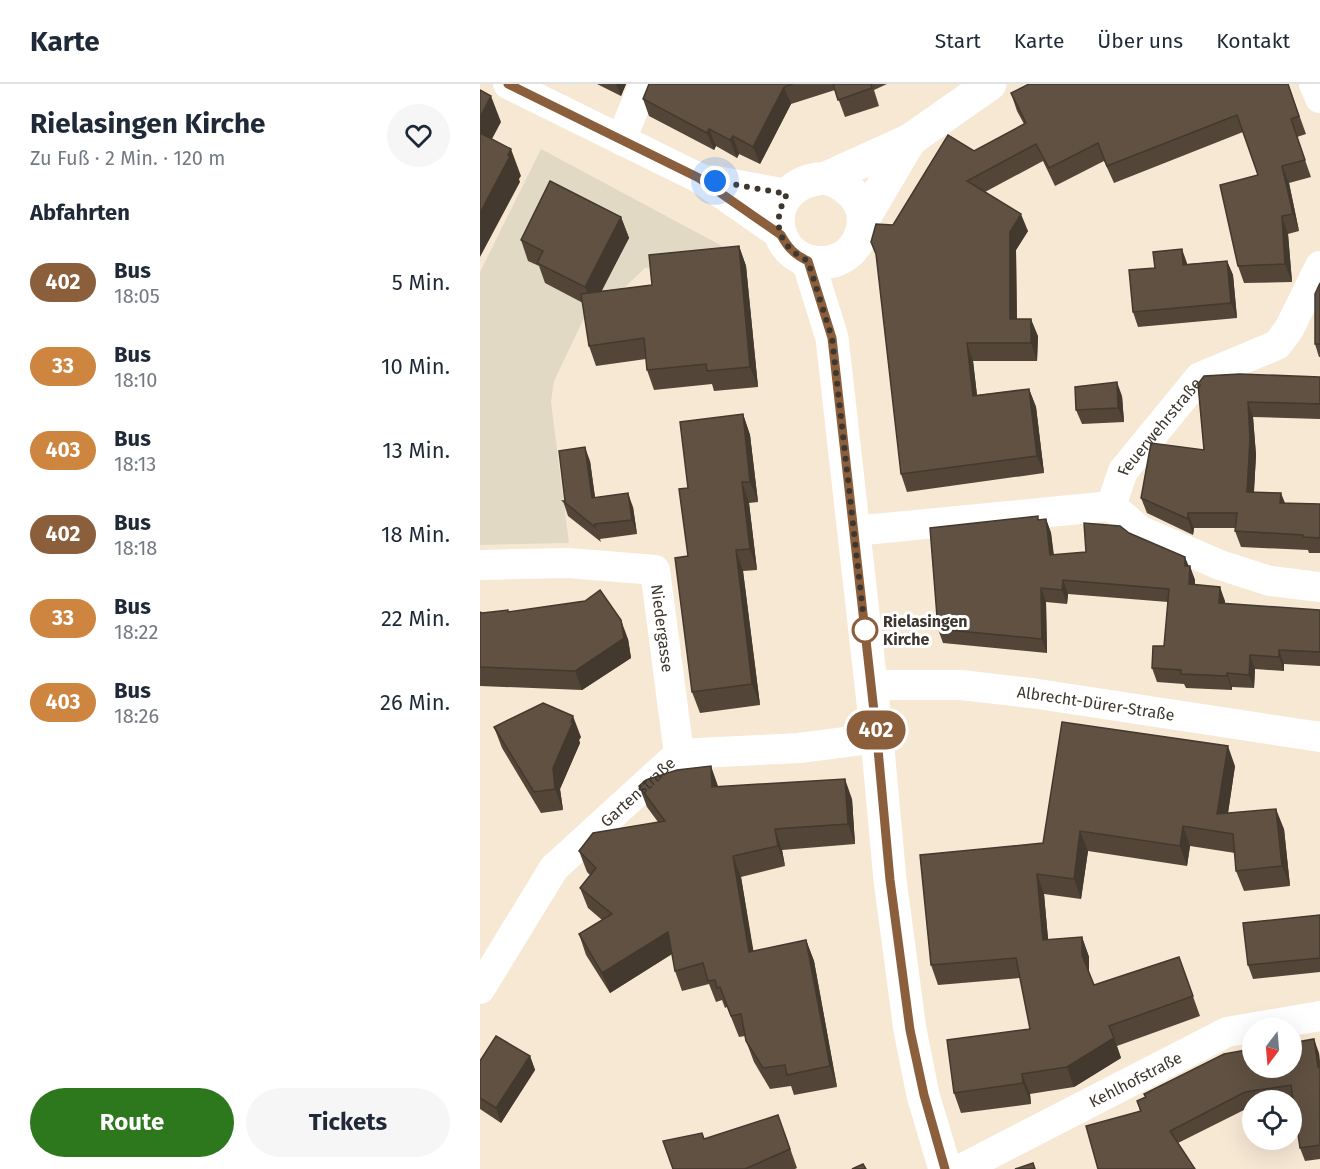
<!DOCTYPE html>
<html lang="de">
<head>
<meta charset="utf-8">
<style>
  :root { --surface:#fff; --page:#f6f6f7; --text:#1f2937; --muted:#747a83; --line:#e0e1e3; --accent:#2d771d }
  body { margin:0; font-family:"Fira Sans",sans-serif; background:var(--page); color:var(--text); height:100vh; display:flex; flex-direction:column; font-size:22px; white-space:nowrap }
  * { box-sizing:border-box; margin:0 }
  p { font-size:20px; color:var(--muted) }
  .icon { flex:none; width:33px; height:33px; fill:none; stroke:currentColor; stroke-width:2; stroke-linecap:round; stroke-linejoin:round }
  .map { position:relative; flex:1; overflow:hidden }
  .panel { display:flex; flex-direction:column; background:var(--surface); width:480px }
  .panel>* { flex:none }
  .badge { padding:0 12px; border-radius:20px; font-size:21px; line-height:39px }
  .needle { width:39px; rotate:196deg }
  .tools { position:absolute; left:762px; top:934px; display:grid; gap:12px }
  .tools a { display:grid; place-items:center; width:60px; height:60px; border-radius:50%; background:var(--surface); box-shadow:0 6px 24px #0002; font-size:30px }
  .you { position:absolute; width:30px; height:30px; margin:-15px; border:4px solid #fff; border-radius:50%; background:#1a73e8; box-shadow:0 0 0 9px #1a73e833 }
  .map>.badge { position:absolute; translate:-50% -50%; box-shadow:0 0 0 3px #fff }
  h2 { padding:0 30px; font-size:22px; line-height:54px }
  .round { display:grid; place-items:center; flex:none; width:63px; height:63px; border-radius:32px; background:var(--page) }
  .head { display:flex; align-items:center; justify-content:space-between; height:102px; padding:0 30px }
  h1 { font-size:28px; font-weight:700; line-height:45px }
  .action { display:flex; gap:12px; margin-top:auto; padding:12px 30px }
  .action a { flex:1; height:69px; border-radius:36px; background:var(--accent); color:#fff; font-size:24px; font-weight:700; line-height:69px; text-align:center }
  .action a+a { background:var(--page); color:var(--text) }
  ul { padding:0; list-style:none }
  li { display:flex; align-items:center; gap:18px; height:84px; padding:0 30px }
  li div { flex:1 }
  li b { display:block; font-size:22px }
  li em { font-style:normal }
  li .badge { min-width:66px; font-weight:700; text-align:center }
  header { display:flex; align-items:center; gap:36px; box-sizing:border-box; height:84px; padding:0 30px; background:var(--surface); border-bottom:2px solid var(--line) }
  header strong { font-size:28px }
  nav { display:flex; gap:33px; margin-inline-start:auto; font-size:21px }
  main { display:flex; flex:1; min-height:0 }
  .map>svg:first-child { display:block }
  .education { fill:#e2d9c5 }
  .lines { fill:none; stroke-linecap:round; stroke-linejoin:round }
  .minor { stroke:#fff; stroke-width:30 }
  .secondary { stroke:#fff; stroke-width:33 }
  .wall { fill:#534639 }
  .shaded-wall { fill:#43392e }
  .building { fill:#605142; stroke:#43392e; stroke-width:1.5 }
  .line-casing { stroke:#fff; stroke-width:14 }
  .line { stroke:#8b5e3c; stroke-width:9 }
  .walk { stroke:#3d372f; stroke-width:6; stroke-dasharray:0 10.8 }
  .stop-dot { fill:#fff; stroke:#8b5e3c; stroke-width:3 }
  .labels { text-anchor:middle; stroke-width:6; stroke-linejoin:round; paint-order:stroke }
  .street-label { font-size:16px; fill:#3d372f; stroke:#fff }
  .stop-label { font-size:16px; font-weight:bold; fill:#3d372f; stroke:#fff; text-anchor:start }
</style>
</head>
<body>
<header>
<strong>Karte</strong>
<nav><a>Start</a><a>Karte</a><a>Über uns</a><a>Kontakt</a></nav>
</header>
<main>
<section class="panel">
<div class="head"><div><h1>Rielasingen Kirche</h1><p>Zu Fuß · 2 Min. · 120 m</p></div><a class="round"><svg class="icon" aria-label="heart" viewBox="0 0 24 24"><path d="M12 20l-8-8c-3-5 5-10 8-4 3-6 11-1 8 4z"/></svg></a></div>
<h2>Abfahrten</h2>
<ul>
<li><span class="badge" style="background:#8b5e3c;color:#fff">402</span><div><b>Bus</b><p>18:05</p></div><em>5 Min.</em></li>
<li><span class="badge" style="background:#cd853f;color:#fff">33</span><div><b>Bus</b><p>18:10</p></div><em>10 Min.</em></li>
<li><span class="badge" style="background:#cd853f;color:#fff">403</span><div><b>Bus</b><p>18:13</p></div><em>13 Min.</em></li>
<li><span class="badge" style="background:#8b5e3c;color:#fff">402</span><div><b>Bus</b><p>18:18</p></div><em>18 Min.</em></li>
<li><span class="badge" style="background:#cd853f;color:#fff">33</span><div><b>Bus</b><p>18:22</p></div><em>22 Min.</em></li>
<li><span class="badge" style="background:#cd853f;color:#fff">403</span><div><b>Bus</b><p>18:26</p></div><em>26 Min.</em></li>
</ul>
<div class="action"><a>Route</a><a>Tickets</a></div>
</section>
<div class="map">
<svg width="840" height="1085" viewBox="0 0 840 1085">
  <rect width="100%" height="100%" fill="#f7e8d4"/>
  <polygon class="education" points="61,65 244,163 236,178 165,184 127,220 107,228 74,297 71,318 89,459 0,461 0,188"/>
  <g class="lines">
    <g class="minor">
      <polyline points="28,0 219,94 301,151"/>
      <polyline points="834,0 840,14"/>
      <polyline points="141,56 164,0"/>
      <polyline points="231,96 307,110"/>
      <path id="s1" d="M631 422 643 387 720 293 797 261 809 245 840 182"/>
      <polyline points="374,447 631,422 661,447 740,481 790,497 840,503"/>
      <path id="s2" d="M0 481 88 479 175 486 199 670"/>
      <path id="s3" d="M391 601H481L551 609 840 653"/>
      <path id="s4" d="M0 905 74 784 199 670 319 664 397 654"/>
      <path id="s5" d="M481 1085 747 948 840 932"/>
    </g>
    <g class="secondary">
      <path d="M346 94C375 103 393 127 378 157 372 168 362 176 349 178 289 186 275 98 346 94L430 56 510 0"/>
      <polyline points="384,134 430,56"/>
      <polyline points="328,177 352,254 397,654 410,796 430,946 443,1011 465,1085"/>
    </g>
  </g>
  <g class="wall">
    <polygon points="117,0 146,0 141,12"/>
    <polygon points="169,0 407,0 394,6 399,22 365,33 355,6 311,20 280,80 259,70 257,74 236,62 234,66 169,32 163,15"/>
    <polygon points="808,0 826,50 817,53 831,93 809,99 819,147 808,150 812,198 764,199 758,182 778,91 763,48 634,99 624,77 575,102 563,77 505,108 548,147 536,166 537,235 558,252 557,277 493,277 497,311 549,305 556,323 564,389 427,408 421,390 413,141 494,67 544,40 537,27 531,9"/>
    <polygon points="141,133 149,154 121,207 172,201 259,162 266,182 278,303 234,307 232,300 174,306 167,286 166,275 116,282 109,262 103,219 65,199 59,182 48,177 41,156"/>
    <polygon points="747,177 753,191 757,234 658,243 653,228 707,180"/>
    <polygon points="840,199 840,273 839,273 835,260"/>
    <polygon points="840,293 840,335 773,333 776,371 774,408 805,419 840,420 840,469 829,469 828,466 761,463 755,447 756,444 714,444 713,451 667,429 661,414 724,366 718,300"/>
    <polygon points="642,312 644,338 602,340 596,326"/>
    <polygon points="263,330 270,351 278,418 269,419 277,486 263,487 280,621 220,629 212,608 208,472 208,404"/>
    <polygon points="110,377 115,413 153,423 157,450 120,455 121,458 88,432 83,417 85,417"/>
    <polygon points="566,435 571,449 574,471 606,468 649,449 709,482 715,496 715,500 745,517 745,520 840,526 840,582 804,580 804,587 775,585 774,604 752,603 752,606 706,604 704,600 677,598 672,584 684,562 688,518 588,510 587,520 566,518 567,569 463,559 458,545 559,436"/>
    <polygon points="0,528 2,529 28,528 148,555 151,574 102,606 0,602"/>
    <polygon points="14,643 101,653 99,656 100,659 80,705 83,726 61,729 22,664"/>
    <polygon points="755,682 748,729 804,745 810,802 764,807 756,787 755,769 710,762 707,782 608,767 601,815 564,810 568,856 602,853 609,873 609,889 614,901 699,873 720,932 637,962 641,974 594,1003 550,1010 551,1020 481,1029 474,1009 550,945 540,894 458,901 451,881 563,759"/>
    <polygon points="159,702 238,703 372,715 375,760 302,766 305,782 261,793 273,867 326,856 334,877 357,1003 314,1011 311,1002 290,1005 274,978 266,957 265,952 259,953 247,923 245,924 242,916 236,918 229,900 202,907 195,887 192,870 130,909 106,871 99,850 122,836 108,824 100,804 110,791 107,788 99,767 178,738 167,723"/>
    <polygon points="840,831 840,888 773,895 768,881"/>
    <polygon points="839,969 840,977 840,1075 825,1077 820,1064 813,1015 801,1017 772,1017 772,1022 698,1059 715,1085 618,1085 660,1027 657,1017 665,1013 664,1010"/>
    <polygon points="50,972 55,986 21,1039 0,1025 0,977"/>
    <polygon points="305,1050 317,1084 315,1085 193,1085 224,1055"/>
  </g>
  <g class="shaded-wall">
    <polygon points="136,0 146,0 141,12"/>
    <polygon points="304,3 311,20 280,80 273,63"/>
    <polygon points="11,12 21,38 3,72 0,65 0,33"/>
    <polygon points="229,45 236,62 234,66 227,49"/>
    <polygon points="253,52 259,70 257,74 250,56"/>
    <polygon points="31,65 41,92 39,95 40,98 0,173 0,129"/>
    <polygon points="802,82 809,99 819,147 813,130"/>
    <polygon points="541,130 548,147 536,166 537,252 530,235 530,148"/>
    <polygon points="802,132 808,150 812,198 805,180"/>
    <polygon points="141,133 149,154 113,224 105,203"/>
    <polygon points="259,162 266,182 278,303 270,283"/>
    <polygon points="702,165 707,179 709,195 703,181"/>
    <polygon points="747,177 753,191 757,234 751,219"/>
    <polygon points="551,235 558,252 557,277 551,259"/>
    <polygon points="487,259 493,277 499,329 493,312"/>
    <polygon points="637,298 642,312 644,338 638,324"/>
    <polygon points="549,305 556,323 564,389 557,372"/>
    <polygon points="768,318 773,333 776,371 773,423 767,408"/>
    <polygon points="263,330 270,351 278,418 270,398"/>
    <polygon points="105,363 110,377 117,428 112,414"/>
    <polygon points="262,398 269,419 277,486 270,465"/>
    <polygon points="148,409 153,423 157,450 152,436"/>
    <polygon points="801,409 807,424 800,419"/>
    <polygon points="708,429 714,444 713,451 708,435"/>
    <polygon points="566,435 571,449 575,485 570,471"/>
    <polygon points="256,466 263,487 280,621 272,600"/>
    <polygon points="705,473 710,485 710,482 715,496 714,514 709,500 705,482"/>
    <polygon points="583,496 588,510 587,520 582,506"/>
    <polygon points="740,503 745,517 744,533 739,519"/>
    <polygon points="561,504 566,518 567,569 562,555"/>
    <polygon points="141,536 148,555 151,574 102,606 95,587"/>
    <polygon points="799,566 804,580 804,587 799,573"/>
    <polygon points="770,571 775,585 774,604 769,591"/>
    <polygon points="747,589 752,603 752,606 747,592"/>
    <polygon points="93,632 101,653 99,656 100,659 80,705 83,726 75,705 73,684"/>
    <polygon points="748,662 755,682 745,749 737,730"/>
    <polygon points="231,682 238,702 232,703"/>
    <polygon points="365,695 372,715 375,760 368,740"/>
    <polygon points="796,725 804,745 810,802 802,782"/>
    <polygon points="703,742 710,762 707,782 700,762"/>
    <polygon points="295,745 302,766 305,782 298,762"/>
    <polygon points="600,747 608,767 601,815 594,795"/>
    <polygon points="253,772 261,793 277,888 269,868"/>
    <polygon points="557,790 564,810 570,876 563,856"/>
    <polygon points="188,848 195,868 130,909 122,889"/>
    <polygon points="602,853 609,873 609,891 602,871"/>
    <polygon points="326,856 334,877 357,1003 350,982"/>
    <polygon points="634,954 641,974 594,1003 587,983"/>
    <polygon points="834,955 839,969 840,988 838,983"/>
    <polygon points="50,972 55,986 21,1039 16,1024"/>
    <polygon points="542,990 550,1010 551,1020 543,999"/>
  </g>
  <g class="building">
    <polygon points="169,0 313,0 304,3 273,63 253,52 250,56 229,45 227,49 163,15"/>
    <polygon points="353,0 391,0 392,4 358,16"/>
    <polygon points="549,0 808,0 819,32 811,35 825,76 802,82 813,130 802,132 805,180 758,182 740,101 778,91 757,31 627,82 618,59 569,84 556,60 487,97 541,130 530,148 530,235 551,235 551,259 487,259 493,312 549,305 557,372 421,390 396,170 391,158 396,140 413,141 468,51 494,67 546,39 531,9"/>
    <polygon points="0,6 11,12 0,33"/>
    <polygon points="0,49 31,65 28,71 30,72 0,129"/>
    <polygon points="70,97 141,133 105,203 57,179 63,167 41,156"/>
    <polygon points="259,162 270,283 227,287 226,280 167,286 164,254 109,262 101,210 172,201 169,171"/>
    <polygon points="702,165 703,181 747,177 751,219 653,228 649,186 675,184 673,168"/>
    <polygon points="840,199 840,260 835,260 835,210"/>
    <polygon points="760,290 840,293 840,320 768,318 770,355 767,408 801,409 800,419 840,420 840,454 823,453 823,451 755,447 757,429 708,429 708,435 661,414 671,359 724,366 718,300 724,292"/>
    <polygon points="637,298 638,324 596,326 595,303"/>
    <polygon points="263,330 270,398 262,398 270,465 256,466 272,600 212,608 195,474 208,472 199,405 208,404 200,338"/>
    <polygon points="105,363 112,414 148,409 152,436 115,440 115,443 83,417 85,417 79,367"/>
    <polygon points="558,432 558,436 566,435 570,471 606,468 604,439 640,442 649,449 705,473 705,482 710,482 709,500 740,503 739,519 840,526 840,568 799,566 799,573 770,571 769,591 747,589 747,592 701,590 701,586 672,584 673,562 684,562 689,505 583,496 582,506 561,504 562,555 458,545 450,444"/>
    <polygon points="120,506 141,536 144,554 95,587 0,583 0,528 2,529 28,526 28,528 105,517"/>
    <polygon points="63,619 93,632 91,638 93,638 73,684 75,705 54,708 14,643"/>
    <polygon points="582,638 748,662 737,730 796,725 802,782 756,787 753,750 703,742 700,762 600,747 594,795 557,790 563,856 602,853 602,871 614,901 699,873 713,912 629,942 634,954 587,983 542,990 543,999 474,1009 467,956 550,945 536,874 451,881 440,771 563,759"/>
    <polygon points="231,682 232,703 365,695 368,740 295,745 298,762 253,772 269,868 326,856 350,982 307,991 305,981 283,984 266,957 261,930 251,932 240,903 237,904 235,896 228,897 223,879 195,887 188,848 122,889 99,850 132,830 100,804 116,784 99,767 113,749 185,737 159,702 166,696 197,686"/>
    <polygon points="840,831 840,874 768,881 763,839"/>
    <polygon points="16,952 50,972 16,1024 0,1014 0,977"/>
    <polygon points="834,955 838,983 840,983 840,1061 820,1064 811,1001 765,1008 690,1047 715,1085 618,1085 606,1042 661,1027 657,1017 666,1013 664,1010 744,970 772,965 772,984 812,984 812,959"/>
    <polygon points="298,1031 310,1065 265,1085 193,1085 183,1057 222,1049 224,1055"/>
    <polygon points="553,1079 555,1085 535,1085"/>
    <polygon points="383,1080 386,1085 372,1085"/>
  </g>
  <g class="lines">
    <defs>
      <path id="line" d="M28 0 219 94 301 151C308 164 315 171 328 177L352 254 397 654 410 796 430 946 444 1011 465 1085"/>
    </defs>
    <use href="#line" class="line-casing"/>
    <use href="#line" class="line"/>
    <path class="walk" d="M235 97 307 110C291 139 298 162 328 177L352 254 385 546"/>
  </g>
  <circle class="stop-dot" cx="385" cy="546" r="12"/>
  <g class="labels">
    <g class="street-label">
      <text dy="6" stroke="none"><textPath href="#s1" startOffset="94">Feuerwehrstraße</textPath></text>
      <text dy="6" stroke="none"><textPath href="#s2" startOffset="234">Niedergasse</textPath></text>
      <text dy="6" stroke="none"><textPath href="#s3" startOffset="226">Albrecht-Dürer-Straße</textPath></text>
      <text dy="6" stroke="none"><textPath href="#s4" startOffset="255">Gartenstraße</textPath></text>
      <text dy="6" stroke="none"><textPath href="#s5" startOffset="196">Kehlhofstraße</textPath></text>
    </g>
    <g class="stop-label">
      <text x="403" y="543">Rielasingen<tspan x="403" dy="18">Kirche</tspan></text>
    </g>
  </g>
</svg>
<div class="tools">
<a><svg class="needle" viewBox="-14 -14 28 28"><path d="M0-13l5 13h-10z" fill="#e53935"/><path d="M0 13l5-13h-10z" fill="#747a83"/></svg></a>
<a><svg class="icon" aria-label="locate" viewBox="0 0 24 24"><circle cx="12" cy="12" r="6"/><path d="M12 2v4M12 18v4M2 12h4M18 12h4"/></svg></a>
</div>
<div class="you" style="left:235px;top:97px"></div>
<b class="badge" style="left:396px;top:646px;background:#8b5e3c;color:#fff">402</b>
</div>
</main>
</body>
</html>
